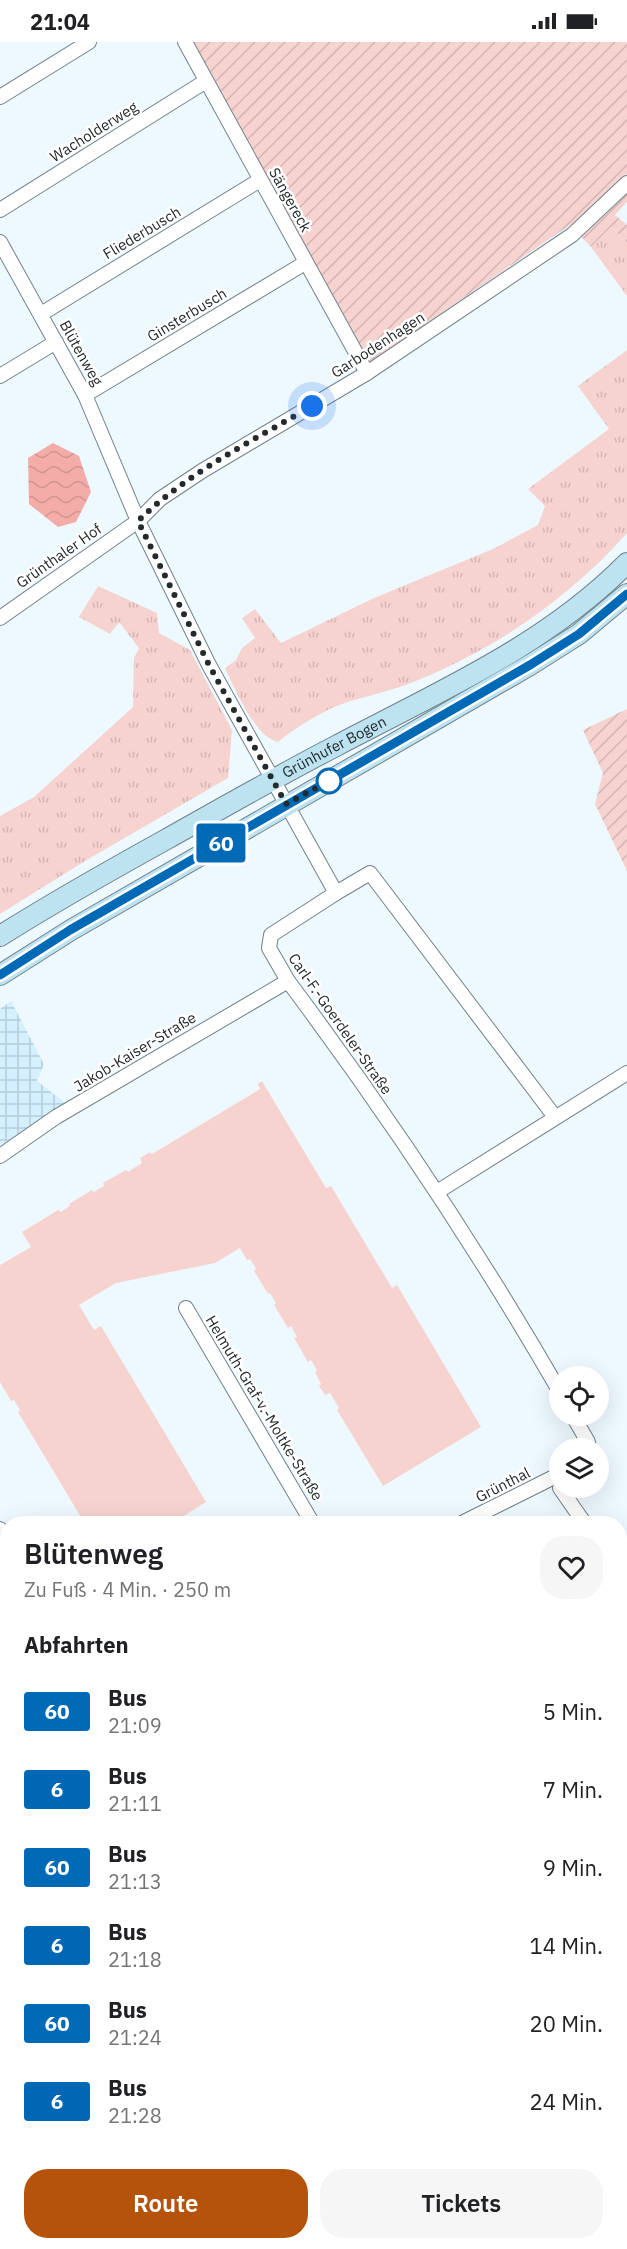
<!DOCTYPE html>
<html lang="de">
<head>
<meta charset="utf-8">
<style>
  :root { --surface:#fff; --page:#f6f6f6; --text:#202124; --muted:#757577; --accent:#b45309 }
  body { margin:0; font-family:"IBM Plex Sans",sans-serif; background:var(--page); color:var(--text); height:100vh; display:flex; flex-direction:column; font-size:22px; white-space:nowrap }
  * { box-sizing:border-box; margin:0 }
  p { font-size:20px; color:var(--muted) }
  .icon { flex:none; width:33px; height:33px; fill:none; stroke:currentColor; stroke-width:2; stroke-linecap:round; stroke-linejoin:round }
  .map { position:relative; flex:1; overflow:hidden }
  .panel { position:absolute; left:0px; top:1474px; width:627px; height:734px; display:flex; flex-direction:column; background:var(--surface); border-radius:24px 24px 0 0; box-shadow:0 6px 24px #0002 }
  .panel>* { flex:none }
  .badge { padding:0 12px; border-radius:4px; font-size:21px; line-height:39px }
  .buttons { position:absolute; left:549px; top:1324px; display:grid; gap:12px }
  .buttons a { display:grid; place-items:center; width:60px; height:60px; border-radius:50%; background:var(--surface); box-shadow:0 6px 24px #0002; font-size:30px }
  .you { position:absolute; width:30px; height:30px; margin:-15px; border:4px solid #fff; border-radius:50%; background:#1a73e8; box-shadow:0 0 0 9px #1a73e833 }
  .map>.badge { position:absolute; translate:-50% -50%; box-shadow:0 0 0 3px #fff }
  h2 { padding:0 24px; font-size:22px; line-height:54px }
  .round { display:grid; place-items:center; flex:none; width:63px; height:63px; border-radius:24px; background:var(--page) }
  .summary { display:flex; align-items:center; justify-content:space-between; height:102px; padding:0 24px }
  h1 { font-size:28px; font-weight:600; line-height:45px }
  .cta { display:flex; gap:12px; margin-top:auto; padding:12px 24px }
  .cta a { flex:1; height:69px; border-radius:24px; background:var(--accent); color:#fff; font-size:24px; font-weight:600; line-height:69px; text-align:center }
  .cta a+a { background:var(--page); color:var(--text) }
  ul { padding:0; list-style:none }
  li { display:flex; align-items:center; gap:18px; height:78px; padding:0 24px }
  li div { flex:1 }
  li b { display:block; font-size:22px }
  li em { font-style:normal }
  li .badge { min-width:66px; font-weight:700; text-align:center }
  .status { display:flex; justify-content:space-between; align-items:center; height:42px; padding:0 30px; background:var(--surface); direction:ltr }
  .status svg { height:16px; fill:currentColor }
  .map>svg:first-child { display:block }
  .built { fill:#d4effd }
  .industrial { fill:url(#industrial-grid) }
  .grass { fill:url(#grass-tufts) }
  .forest { fill:url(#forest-firs) }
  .park { fill:#f7d3d0 }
  .garden { fill:url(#garden-furrows) }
  .water { fill:url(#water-waves) }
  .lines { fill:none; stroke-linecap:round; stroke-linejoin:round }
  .minor-casing { stroke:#71828b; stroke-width:16 }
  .secondary-casing { stroke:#71828b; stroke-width:22 }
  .minor { stroke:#fff; stroke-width:14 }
  .secondary { stroke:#bde2f0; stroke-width:20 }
  .line-casing { stroke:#fff; stroke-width:14 }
  .line { stroke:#006ab7; stroke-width:9 }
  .walk { stroke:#232a2d; stroke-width:6; stroke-dasharray:0 10.8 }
  .stop-dot { fill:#fff; stroke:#006ab7; stroke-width:3 }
  .labels { text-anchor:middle; stroke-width:5; stroke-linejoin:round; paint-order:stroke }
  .street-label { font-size:15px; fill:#232a2d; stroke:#fff }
</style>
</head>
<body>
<div class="status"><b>21:04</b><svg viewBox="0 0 49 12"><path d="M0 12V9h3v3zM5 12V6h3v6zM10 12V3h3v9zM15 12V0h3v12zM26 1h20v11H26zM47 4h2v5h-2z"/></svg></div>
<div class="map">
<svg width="627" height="2207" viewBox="0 0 627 2207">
  <defs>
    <pattern id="industrial-grid" width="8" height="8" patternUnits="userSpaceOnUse" patternTransform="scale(1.5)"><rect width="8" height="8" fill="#d4effd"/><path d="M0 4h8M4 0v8" fill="none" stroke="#b6cdd9"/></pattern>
    <pattern id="grass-tufts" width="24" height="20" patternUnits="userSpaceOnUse" patternTransform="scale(1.5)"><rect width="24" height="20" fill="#f7d3d0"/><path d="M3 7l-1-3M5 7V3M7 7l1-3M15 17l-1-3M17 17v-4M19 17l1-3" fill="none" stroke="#d3b5b3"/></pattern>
    <pattern id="forest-firs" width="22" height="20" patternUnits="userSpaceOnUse" patternTransform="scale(1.5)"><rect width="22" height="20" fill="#e7a09c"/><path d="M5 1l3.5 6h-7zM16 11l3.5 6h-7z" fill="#bb8380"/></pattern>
    <pattern id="garden-furrows" width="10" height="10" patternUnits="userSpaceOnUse" patternTransform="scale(1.5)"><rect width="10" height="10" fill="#f7d3d0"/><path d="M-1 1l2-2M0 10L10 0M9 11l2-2" fill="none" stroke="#d3b5b3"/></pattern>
    <pattern id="water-waves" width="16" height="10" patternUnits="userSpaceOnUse" patternTransform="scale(1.5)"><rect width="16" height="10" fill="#f4aca8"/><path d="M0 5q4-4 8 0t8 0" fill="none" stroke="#d19491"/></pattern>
  </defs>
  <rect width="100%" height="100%" fill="#eef9ff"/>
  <polygon class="built" points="0,1652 8,1671 8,2122 0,2126"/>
  <polygon class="industrial" points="11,959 44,1022 37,1039 68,1063 0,1103 0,967"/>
  <g class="grass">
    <polygon points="611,185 627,201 627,254 591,205"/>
    <path d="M627 308V491C569 557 492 609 411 641 386 651 357 655 332 666 314 675 293 687 278 700 254 694 235 647 225 626L236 618 242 606 255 596 242 576 255 567 281 601 374 556 493 507 538 483 545 464 528 447 609 387 578 344Z"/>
    <polygon points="98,544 157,571 159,591 190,608 232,688 228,736 85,819 0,872 0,774 34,755 133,665 134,616 139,606 119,580 110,592 79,575"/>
  </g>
  <polygon class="forest" points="627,2098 627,2178 620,2179 620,2100"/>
  <polygon class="park" points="262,1039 326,1146 331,1144 392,1246 397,1243 481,1385 383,1444 337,1368 339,1366 330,1351 325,1353 319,1344 321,1342 315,1330 317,1328 311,1318 308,1320 294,1296 297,1295 291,1284 288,1286 274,1263 276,1261 270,1251 268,1252 254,1229 256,1227 250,1217 247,1218 240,1206 215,1221 116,1241 79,1263 94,1288 101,1284 206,1460 171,1482 85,1482 18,1370 20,1368 14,1358 11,1359 0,1340 0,1223 31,1205 22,1190 58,1168 61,1170 70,1164 69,1162 92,1148 94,1150 104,1144 103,1141 126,1128 128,1130 142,1121 140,1116 150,1110 152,1112 260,1047 258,1042"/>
  <g class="garden">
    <polygon points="192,0 627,0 627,160 615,173 627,183 627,201 611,185 591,205 570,183 370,320"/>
    <polygon points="627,667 627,829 595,762 603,731 583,688"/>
  </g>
  <polygon class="water" points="53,401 79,414 91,450 76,480 58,485 29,462 28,416"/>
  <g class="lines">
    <defs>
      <g id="minor">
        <polyline points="185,0 367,331"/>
        <polyline points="0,55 89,0"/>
        <polyline points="0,168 206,39"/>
        <path d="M0 200 85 353 138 479 209 623 336 851 271 893 269 906 288 939C386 1070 478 1208 560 1350"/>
        <polyline points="41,272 260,138"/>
        <polyline points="0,334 56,300"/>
        <polyline points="85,353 305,221"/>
        <polyline points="0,576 138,479 160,457 202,429 367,331 572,193 627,141"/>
        <polyline points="336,851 370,831 555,1075"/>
        <polyline points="0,1114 56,1075 288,939"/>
        <polyline points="437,1150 627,1031"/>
        <polyline points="186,1266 313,1482"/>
        <polyline points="573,1374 588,1400 585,1407"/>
        <polyline points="560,1446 585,1482"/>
        <polyline points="460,1482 560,1432"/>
        <polyline points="0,1487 8,1499"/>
        <polyline points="0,1618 8,1642"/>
        <polyline points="620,1846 627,1837"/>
        <polyline points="620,1954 627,1962"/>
        <polyline points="0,2135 8,2131"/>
        <polyline points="394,2207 399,2200"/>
      </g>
      <g id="secondary">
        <path id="s1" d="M0 894C54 860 109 829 165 798 222 766 278 734 336 704 438 650 545 604 627 521"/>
        <polyline points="0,933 71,888 530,623 579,592 627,552"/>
      </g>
    </defs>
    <use href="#minor" class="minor-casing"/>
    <use href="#secondary" class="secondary-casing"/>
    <use href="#minor" class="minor"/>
    <use href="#secondary" class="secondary"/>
  </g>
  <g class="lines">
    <defs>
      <polyline id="line" points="0,933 70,888 530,623 579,592 627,552"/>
    </defs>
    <use href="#line" class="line-casing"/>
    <use href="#line" class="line"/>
    <path class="walk" d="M312 364C252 399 187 431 138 479L209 623 286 762 329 739"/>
  </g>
  <circle class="stop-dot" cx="329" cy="739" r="12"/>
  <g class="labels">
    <g class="street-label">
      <text transform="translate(94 90) rotate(-32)" y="5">Wacholderweg</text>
      <text transform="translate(290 158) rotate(61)" y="5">Sängereck</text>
      <text transform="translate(142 191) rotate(-31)" y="5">Fliederbusch</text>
      <text transform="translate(187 273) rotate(-31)" y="5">Ginsterbusch</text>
      <text transform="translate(378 303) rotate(-33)" y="5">Garbodenhagen</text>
      <text transform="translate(81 311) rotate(61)" y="5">Blütenweg</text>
      <text transform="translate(59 514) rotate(-35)" y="5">Grünthaler Hof</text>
      <text dy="5" stroke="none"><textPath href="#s1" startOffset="384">Grünhufer Bogen</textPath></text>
      <text transform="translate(340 982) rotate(55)" y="5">Carl-F.-Goerdeler-Straße</text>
      <text transform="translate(135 1010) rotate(-31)" y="5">Jakob-Kaiser-Straße</text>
      <text transform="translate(264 1366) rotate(59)" y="5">Helmuth-Graf-v.-Moltke-Straße</text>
      <text transform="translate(503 1443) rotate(-27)" y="5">Grünthal</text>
    </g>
  </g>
</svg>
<div class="buttons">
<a><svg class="icon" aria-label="locate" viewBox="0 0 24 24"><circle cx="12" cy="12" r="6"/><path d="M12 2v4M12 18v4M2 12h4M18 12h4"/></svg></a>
<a><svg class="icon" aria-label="layers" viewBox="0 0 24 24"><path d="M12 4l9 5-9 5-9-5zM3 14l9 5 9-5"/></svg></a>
</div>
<div class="you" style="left:312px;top:364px"></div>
<b class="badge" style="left:221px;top:801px;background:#006ab7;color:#fff">60</b>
<section class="panel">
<div class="summary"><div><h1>Blütenweg</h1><p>Zu Fuß · 4 Min. · 250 m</p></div><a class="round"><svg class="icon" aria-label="heart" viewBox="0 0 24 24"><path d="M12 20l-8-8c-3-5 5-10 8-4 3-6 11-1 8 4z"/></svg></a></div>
<h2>Abfahrten</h2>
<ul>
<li><span class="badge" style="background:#006ab7;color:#fff">60</span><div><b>Bus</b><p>21:09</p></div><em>5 Min.</em></li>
<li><span class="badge" style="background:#0067b5;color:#fff">6</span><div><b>Bus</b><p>21:11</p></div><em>7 Min.</em></li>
<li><span class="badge" style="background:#006ab7;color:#fff">60</span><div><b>Bus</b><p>21:13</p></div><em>9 Min.</em></li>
<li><span class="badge" style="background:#0067b5;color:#fff">6</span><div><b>Bus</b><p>21:18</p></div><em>14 Min.</em></li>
<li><span class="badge" style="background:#006ab7;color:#fff">60</span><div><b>Bus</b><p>21:24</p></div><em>20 Min.</em></li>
<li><span class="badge" style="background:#0067b5;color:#fff">6</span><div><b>Bus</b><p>21:28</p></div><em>24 Min.</em></li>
</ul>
<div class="cta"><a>Route</a><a>Tickets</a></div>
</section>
</div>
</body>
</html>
